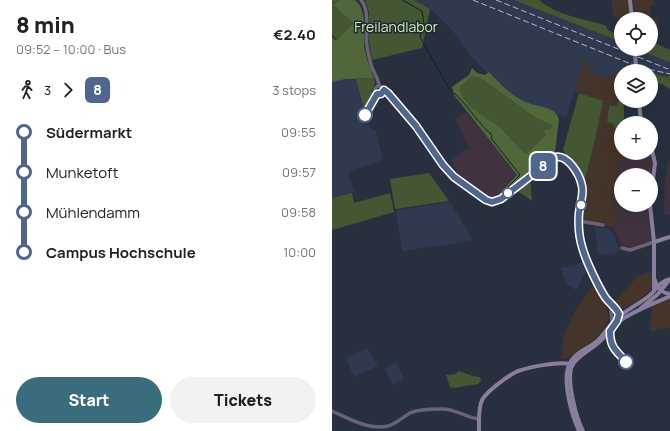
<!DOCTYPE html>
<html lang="en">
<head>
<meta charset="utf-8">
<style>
  :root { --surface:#fff; --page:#f2f2f2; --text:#202124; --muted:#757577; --accent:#3b6c7c }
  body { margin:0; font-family:Manrope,sans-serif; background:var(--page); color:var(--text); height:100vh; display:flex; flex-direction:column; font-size:15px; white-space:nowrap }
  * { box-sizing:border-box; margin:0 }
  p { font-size:13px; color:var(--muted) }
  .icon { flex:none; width:22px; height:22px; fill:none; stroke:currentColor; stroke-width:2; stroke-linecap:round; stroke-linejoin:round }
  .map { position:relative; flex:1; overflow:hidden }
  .details { display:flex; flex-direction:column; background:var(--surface); width:332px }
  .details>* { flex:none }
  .badge { padding:0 8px; border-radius:6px; font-size:14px; line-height:26px }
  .controls { position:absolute; left:282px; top:12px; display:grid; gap:8px }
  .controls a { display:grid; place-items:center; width:44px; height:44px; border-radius:50%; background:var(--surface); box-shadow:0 4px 16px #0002; font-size:20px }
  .map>.badge { position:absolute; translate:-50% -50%; box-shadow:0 0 0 2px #fff }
  .legs { display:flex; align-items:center; gap:6px; height:44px; padding:0 16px; font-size:13px }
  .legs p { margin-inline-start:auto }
  .head { display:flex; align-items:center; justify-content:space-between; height:68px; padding:0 16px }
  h1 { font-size:22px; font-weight:800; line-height:30px }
  .action { display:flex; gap:8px; margin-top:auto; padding:8px 16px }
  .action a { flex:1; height:46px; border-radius:24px; background:var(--accent); color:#fff; font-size:16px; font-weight:800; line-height:46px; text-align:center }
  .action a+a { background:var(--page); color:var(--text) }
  ul { padding:0 16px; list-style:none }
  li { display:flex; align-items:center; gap:14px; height:40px; font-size:15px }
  li i { display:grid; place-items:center; width:6px; height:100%; margin:0 5px; background:currentColor }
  li i::after { content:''; width:10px; height:10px; margin:-5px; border:3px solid; border-radius:50%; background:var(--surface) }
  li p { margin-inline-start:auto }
  li:first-child i { background:linear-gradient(#0000 50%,currentColor 0) }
  li:last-child i { background:linear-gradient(currentColor 50%,#0000 0) }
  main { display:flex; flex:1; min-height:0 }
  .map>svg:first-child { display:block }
  .commercial { fill:#443429 }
  .industrial { fill:#41323f }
  .built { fill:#2f3a50 }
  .green { fill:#445733 }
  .forest { fill:#50673a; fill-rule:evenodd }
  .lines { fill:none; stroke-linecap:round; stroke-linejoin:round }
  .stream { stroke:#002829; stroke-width:1 }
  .tertiary { stroke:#6a6276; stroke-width:3.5 }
  .secondary { stroke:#8a7e9d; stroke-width:4 }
  .rail { stroke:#b4bac6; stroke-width:1; stroke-dasharray:6 3; stroke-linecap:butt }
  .secondary-bridge { stroke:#8a7e9d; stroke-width:4 }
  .line-1-casing { stroke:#fff; stroke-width:9 }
  .line-1 { stroke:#51668d; stroke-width:6 }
  .stop-1-dot { fill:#fff; stroke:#51668d; stroke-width:2 }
  .labels { text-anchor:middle; stroke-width:3; stroke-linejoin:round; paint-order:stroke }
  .park-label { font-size:14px; fill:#caf0a8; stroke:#1f2636 }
</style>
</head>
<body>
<main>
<section class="details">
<div class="head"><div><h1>8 min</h1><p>09:52 – 10:00 · Bus</p></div><b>€2.40</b></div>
<div class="legs"><svg class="icon" aria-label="walk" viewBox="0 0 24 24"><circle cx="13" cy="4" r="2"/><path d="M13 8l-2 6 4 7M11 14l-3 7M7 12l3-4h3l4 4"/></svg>3<svg class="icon" aria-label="forward" viewBox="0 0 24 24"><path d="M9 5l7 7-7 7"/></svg><b class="badge" style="background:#51668d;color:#fff">8</b><p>3 stops</p></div>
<ul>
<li><i style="color:#51668d"></i><b>Südermarkt</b><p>09:55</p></li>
<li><i style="color:#51668d"></i><span>Munketoft</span><p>09:57</p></li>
<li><i style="color:#51668d"></i><span>Mühlendamm</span><p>09:58</p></li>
<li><i style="color:#51668d"></i><b>Campus Hochschule</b><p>10:00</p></li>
</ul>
<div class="action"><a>Start</a><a>Tickets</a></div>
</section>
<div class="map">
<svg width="338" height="431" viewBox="0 0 338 431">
  <rect width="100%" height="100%" fill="#283040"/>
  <g class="commercial">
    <polygon points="280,0 297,0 299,17 283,18 281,15"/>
    <polygon points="301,0 322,0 323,5 318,6 319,17 326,19 325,29 319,29 319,19 304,19"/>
    <polygon points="253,57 302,71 289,71 289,89 285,106 277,106 275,121 281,124 286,135 289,137 289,153 296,153 294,162 289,161 279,201 282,202 286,218 282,229 271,224 249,221 253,195 251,179 253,179 263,140 271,101 242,92"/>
    <polygon points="314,273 320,273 319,290 309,298 292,308 285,306 281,303 306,276"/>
    <polygon points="263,283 275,310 277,318 275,322 269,332 261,342 235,358 229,359 232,334 238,321 245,308"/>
    <polygon points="338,298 338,328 318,331 320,306"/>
  </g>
  <g class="industrial">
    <polygon points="134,112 185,175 168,193 170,196 162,200 152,197 128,178 119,161 137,148 123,118"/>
    <polygon points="296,153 318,153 320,163 319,175 289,175 289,205 316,205 319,241 296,248 292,247 290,245 282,229 286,218 282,202 279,201 289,161 294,162"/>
    <polygon points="338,160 338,215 333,215 332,211 333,175 335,175 336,163"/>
  </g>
  <g class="built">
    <polygon points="82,0 182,0 289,42 289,49 305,49 338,62 338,77 319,74 319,71 301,71 292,68 291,71 289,71 289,73 283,71 281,77 276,75 275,77 256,71 257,66 254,65 257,58 253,57 234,117 195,105 166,84 140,57 118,27 98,9"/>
    <polygon points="0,37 19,56 15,58 24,79 33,113 31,118 32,123 44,131 51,160 16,172 22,192 0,198"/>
    <polygon points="118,202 135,230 140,239 139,241 70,251 64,210"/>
    <polygon points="263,227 277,229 280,232 288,250 281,254 266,255"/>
    <polygon points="251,261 254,268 254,272 244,290 235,285 228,268 243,266"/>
    <polygon points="35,348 46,366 22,377 14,358"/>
    <polygon points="64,362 72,379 61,385 53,369"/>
  </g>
  <g class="green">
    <polygon points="0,0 8,0 1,5 21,23 5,40 0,34"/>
    <polygon points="33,0 82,0 98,9 90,48 40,60 36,35 37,12"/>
    <path d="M182 0H207C224 15 252 19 273 25L276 30 289 36V42Z"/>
    <polygon points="319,41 338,50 338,62 306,50 319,49"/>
    <polygon points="319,74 338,77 338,89 330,84 319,82"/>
    <path d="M140 76 150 79 204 118 221 126 214 135 194 154C185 146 177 136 167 128 154 117 129 106 128 87Z"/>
    <polygon points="42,78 43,83 40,91 41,97 32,109 24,79"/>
    <polygon points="289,89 289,101 292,101 292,123 289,123 289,137 286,135 281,124 275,122 277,106 285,106"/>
    <polygon points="247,93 271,101 263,140 253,179 251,179 231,150"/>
    <polygon points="97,173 117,201 63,209 58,179"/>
    <polygon points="198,178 200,201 184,190"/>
    <polygon points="20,193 22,203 58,193 62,212 0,230 0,198"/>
    <path d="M126 371C134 373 140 377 148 377L149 380 146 384 121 388 118 387 114 375 124 374Z"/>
  </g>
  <g class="forest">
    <path d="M8 0H23C37 12 30 34 33 51 35 60 38 69 42 78L13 79 0 82V37L4 41 21 23 1 5Z"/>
    <path d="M140 68 145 73 153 75 157 72C168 84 182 99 199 104 209 107 223 107 227 119L223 152 221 155 170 196 168 193 185 175 122 95 120 87 137 75ZM140 76 150 79 204 118 221 126 218 129 212 131 214 135 194 154C185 146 177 136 168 128 155 117 129 106 128 87Z"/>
  </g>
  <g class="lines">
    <path class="stream" d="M70 0 90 11 92 24 88 37 118 90C135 102 144 122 160 135L159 138 188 175 175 188"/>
    <g class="tertiary">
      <path d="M29 0C39 13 32 31 35 46 36 53 38 61 40 68 43 74 46 79 47 85"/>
      <circle cx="47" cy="90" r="4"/>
      <path d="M52 90 56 93 85 126 111 165 122 177 156 202H163L169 199 223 157C236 154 248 174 250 185 253 198 246 212 247 225 248 253 263 279 277 303 281 309 282 314 288 317"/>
      <polyline points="247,221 271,225"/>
      <polyline points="290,248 298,250 322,242"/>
      <polyline points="279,304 286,312 287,317"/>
      <polyline points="279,309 280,323"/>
      <path d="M0 411C16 418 38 431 56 426 64 424 71 417 78 413 86 409 102 409 111 409 124 409 134 418 147 419"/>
    </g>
    <g class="secondary">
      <polyline points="298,0 300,19"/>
      <polyline points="307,101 309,123"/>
      <polyline points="319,146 323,163 319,195"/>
      <polyline points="318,205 322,242 322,291"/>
      <polyline points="322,242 338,237"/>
      <path d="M322 278C325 287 329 293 338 294"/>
      <polyline points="309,308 326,294 338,279"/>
      <path d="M147 431C147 421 146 409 150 400 155 391 177 375 186 371 198 367 227 361 238 364"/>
      <path d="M247 431C240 416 230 381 237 365 242 353 255 349 264 342 272 335 277 325 284 319 294 310 307 304 317 296 324 290 328 281 338 279"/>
      <path d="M251 431C244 418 234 379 240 366 245 356 257 351 265 344 273 338 278 329 286 322 301 311 321 304 338 296"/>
    </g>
    <g class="rail">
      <polyline points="141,0 299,64 316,69 338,74"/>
      <polyline points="164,0 336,69"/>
    </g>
    <polyline class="secondary-bridge" points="303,49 304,71"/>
  </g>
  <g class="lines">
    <defs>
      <path id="line-1" d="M33 115 45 94H49L52 90 56 93 84 126 111 165 122 177 154 200 160 202 169 199 223 157C236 154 248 175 250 186 252 194 248 205 247 213 246 225 247 238 251 250 255 263 266 286 273 297 277 303 284 307 287 314L285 321 278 331C278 348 284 350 294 362"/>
    </defs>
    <use href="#line-1" class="line-1-casing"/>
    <use href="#line-1" class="line-1"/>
  </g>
  <g class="stop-1-dot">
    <circle cx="33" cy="115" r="7"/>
    <circle cx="176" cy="193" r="5"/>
    <circle cx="249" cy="205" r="5"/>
    <circle cx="294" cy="362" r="7"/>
  </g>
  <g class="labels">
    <g class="park-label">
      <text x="64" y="32">Freilandlabor</text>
    </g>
  </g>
</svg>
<div class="controls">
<a><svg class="icon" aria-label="locate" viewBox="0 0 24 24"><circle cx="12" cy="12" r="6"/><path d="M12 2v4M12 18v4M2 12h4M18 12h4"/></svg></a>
<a><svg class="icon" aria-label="layers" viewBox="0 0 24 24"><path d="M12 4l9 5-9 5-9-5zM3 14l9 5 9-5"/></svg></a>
<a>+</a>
<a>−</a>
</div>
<b class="badge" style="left:211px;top:166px;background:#51668d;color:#fff">8</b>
</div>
</main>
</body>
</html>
